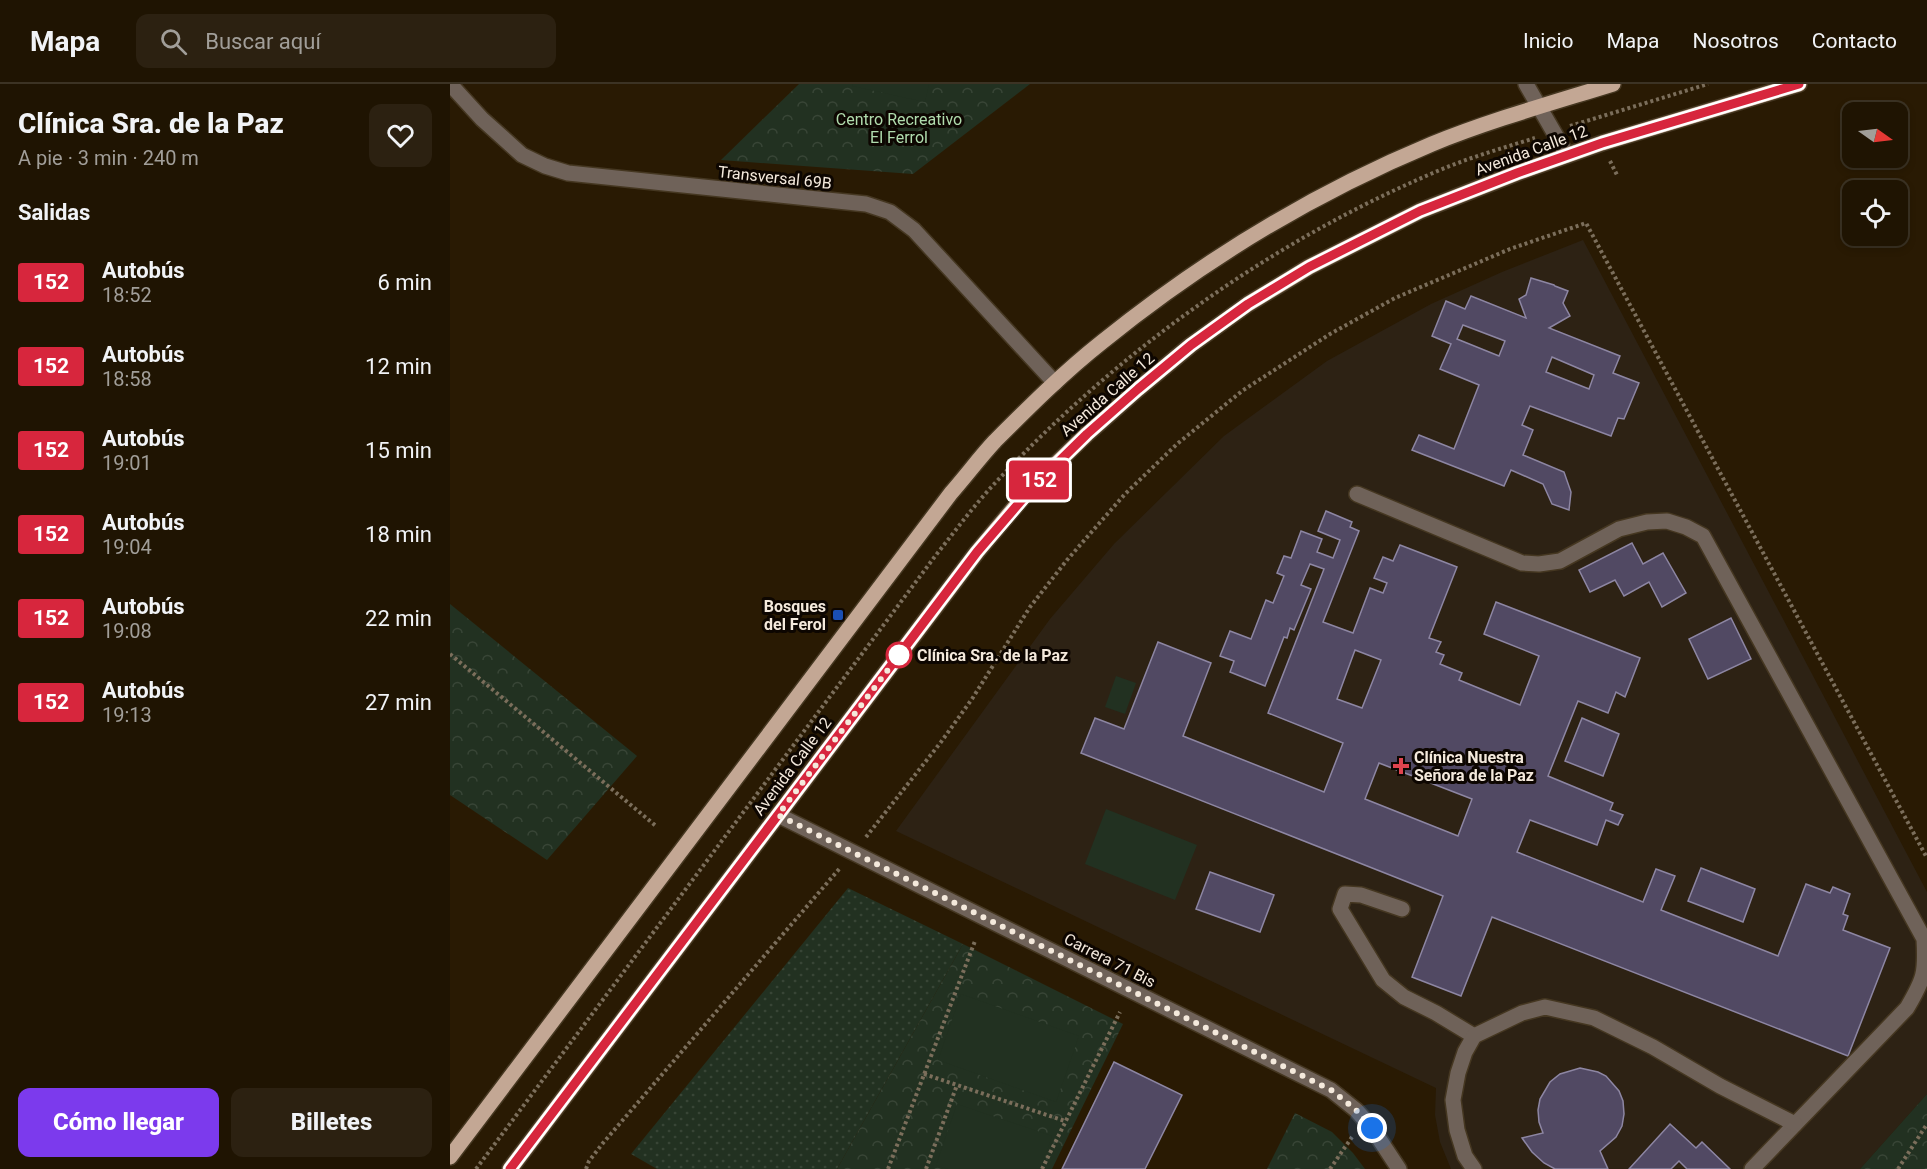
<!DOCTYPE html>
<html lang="es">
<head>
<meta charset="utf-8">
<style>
  :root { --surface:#1f1402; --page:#2c2111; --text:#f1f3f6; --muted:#a19e99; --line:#3c3324; --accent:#7c3aed }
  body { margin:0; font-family:Roboto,sans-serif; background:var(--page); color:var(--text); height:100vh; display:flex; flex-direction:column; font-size:22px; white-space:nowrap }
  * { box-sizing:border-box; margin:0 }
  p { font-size:20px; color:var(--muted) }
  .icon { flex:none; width:33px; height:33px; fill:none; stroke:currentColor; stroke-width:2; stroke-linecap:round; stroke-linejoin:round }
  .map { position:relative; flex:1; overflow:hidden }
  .drawer { display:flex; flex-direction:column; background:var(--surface); width:450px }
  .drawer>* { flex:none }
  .badge { padding:0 12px; border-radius:4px; font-size:21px; line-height:39px }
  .needle { width:39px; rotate:104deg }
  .tools { position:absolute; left:1392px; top:18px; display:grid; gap:12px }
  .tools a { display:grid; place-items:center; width:66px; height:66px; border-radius:12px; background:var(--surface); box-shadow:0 3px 9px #0003,0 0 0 2px var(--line); font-size:30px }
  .you { position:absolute; width:30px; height:30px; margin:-15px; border:4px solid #fff; border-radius:50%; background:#1a73e8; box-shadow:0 0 0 9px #1a73e833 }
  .map>.badge { position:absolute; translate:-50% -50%; box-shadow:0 0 0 3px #fff }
  h2 { padding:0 18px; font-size:22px; line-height:54px }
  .round { display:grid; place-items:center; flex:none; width:63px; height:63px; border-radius:12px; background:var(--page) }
  .overview { display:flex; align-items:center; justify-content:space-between; height:102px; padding:0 18px }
  h1 { font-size:28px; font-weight:800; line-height:45px }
  .action { display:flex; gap:12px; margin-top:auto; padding:12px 18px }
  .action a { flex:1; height:69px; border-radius:12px; background:var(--accent); color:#fff; font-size:24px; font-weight:800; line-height:69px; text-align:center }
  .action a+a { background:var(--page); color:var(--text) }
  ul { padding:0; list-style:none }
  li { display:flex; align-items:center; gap:18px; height:84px; padding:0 18px }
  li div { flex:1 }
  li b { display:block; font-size:22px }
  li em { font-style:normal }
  li .badge { min-width:66px; font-weight:700; text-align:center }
  header { display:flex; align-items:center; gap:36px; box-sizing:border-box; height:84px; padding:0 30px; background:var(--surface); border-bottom:2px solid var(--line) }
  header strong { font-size:28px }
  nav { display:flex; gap:33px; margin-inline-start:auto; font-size:21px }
  .search { width:420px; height:54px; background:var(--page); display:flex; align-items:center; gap:15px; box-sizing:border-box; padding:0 21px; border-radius:12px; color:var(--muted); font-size:22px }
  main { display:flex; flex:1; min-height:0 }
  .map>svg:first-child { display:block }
  .medical { fill:#2d2214 }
  .grass { fill:url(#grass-dots) }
  .forest { fill:url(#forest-crowns) }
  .pitch { fill:#223121 }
  .building { fill:#514963; stroke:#8d86a3; stroke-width:1.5; fill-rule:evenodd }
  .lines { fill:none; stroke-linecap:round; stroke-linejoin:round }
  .minor-casing { stroke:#453721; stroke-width:18 }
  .major-casing { stroke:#453721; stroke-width:18 }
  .path { stroke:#7b6e5b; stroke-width:4; stroke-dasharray:3 3; stroke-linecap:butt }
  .minor { stroke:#6f6259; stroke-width:15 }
  .major { stroke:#c3a794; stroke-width:15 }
  .line-casing { stroke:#fff; stroke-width:14 }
  .line { stroke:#d7263d; stroke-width:9 }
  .walk { stroke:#f4e9dc; stroke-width:6; stroke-dasharray:0 10.8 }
  .transit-dot { fill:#1a4fb4; stroke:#0d0601; stroke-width:2 }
  .stop-dot { fill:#fff; stroke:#d7263d; stroke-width:3 }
  .health-dot { fill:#e0444e; stroke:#0d0601; stroke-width:2 }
  .labels { text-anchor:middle; stroke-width:6; stroke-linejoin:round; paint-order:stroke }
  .park-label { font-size:16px; fill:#b0dcad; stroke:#0d0601 }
  .street-label { font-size:16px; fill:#f4e9dc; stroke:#0d0601 }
  .poi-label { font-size:16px; font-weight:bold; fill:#f4e9dc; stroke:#0d0601; text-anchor:end }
  .stop-label { font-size:16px; font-weight:bold; fill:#f4e9dc; stroke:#0d0601; text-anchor:start }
</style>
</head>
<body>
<header>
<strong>Mapa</strong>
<div class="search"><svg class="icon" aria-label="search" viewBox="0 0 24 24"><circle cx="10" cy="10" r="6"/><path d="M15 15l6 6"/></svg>Buscar aquí</div>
<nav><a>Inicio</a><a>Mapa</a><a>Nosotros</a><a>Contacto</a></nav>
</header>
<main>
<section class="drawer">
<div class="overview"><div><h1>Clínica Sra. de la Paz</h1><p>A pie · 3 min · 240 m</p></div><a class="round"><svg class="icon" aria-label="heart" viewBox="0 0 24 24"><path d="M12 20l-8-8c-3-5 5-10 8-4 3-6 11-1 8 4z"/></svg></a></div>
<h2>Salidas</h2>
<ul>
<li><span class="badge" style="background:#d7263d;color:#fff">152</span><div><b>Autobús</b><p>18:52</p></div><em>6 min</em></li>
<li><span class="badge" style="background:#d7263d;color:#fff">152</span><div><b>Autobús</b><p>18:58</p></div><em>12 min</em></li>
<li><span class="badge" style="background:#d7263d;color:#fff">152</span><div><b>Autobús</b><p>19:01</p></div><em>15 min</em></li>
<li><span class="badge" style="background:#d7263d;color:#fff">152</span><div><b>Autobús</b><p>19:04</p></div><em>18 min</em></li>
<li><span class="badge" style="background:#d7263d;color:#fff">152</span><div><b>Autobús</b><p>19:08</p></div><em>22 min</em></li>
<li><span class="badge" style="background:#d7263d;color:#fff">152</span><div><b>Autobús</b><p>19:13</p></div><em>27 min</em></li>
</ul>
<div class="action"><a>Cómo llegar</a><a>Billetes</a></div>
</section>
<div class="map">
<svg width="1477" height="1085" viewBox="0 0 1477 1085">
  <defs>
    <pattern id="grass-dots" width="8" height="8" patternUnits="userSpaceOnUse" patternTransform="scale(1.5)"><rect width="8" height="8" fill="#223121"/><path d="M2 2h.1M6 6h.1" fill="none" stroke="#384536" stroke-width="1.8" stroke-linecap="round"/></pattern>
    <pattern id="forest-crowns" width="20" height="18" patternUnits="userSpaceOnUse" patternTransform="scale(1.5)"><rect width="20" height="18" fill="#223121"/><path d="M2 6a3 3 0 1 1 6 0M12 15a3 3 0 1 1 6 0" fill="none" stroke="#384536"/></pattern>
  </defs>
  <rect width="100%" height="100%" fill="#291a03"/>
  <polygon class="medical" points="1133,156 1477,808 1477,1010 1410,1085 1001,1085 990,1058 985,1031 986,1004 446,747 600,535 664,460 774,352 877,277 981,220 1052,188"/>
  <polygon class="grass" points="398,804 513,860 387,1085 207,1085 181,1070"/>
  <g class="forest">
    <polygon points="349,0 580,0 463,90 271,76"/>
    <polygon points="0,520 187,672 97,776 0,711"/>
    <polygon points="513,860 673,940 602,1085 387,1085"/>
    <polygon points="1477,1010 1477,1085 1410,1085"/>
    <polygon points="845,1029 882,1048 903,1069 915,1085 817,1085"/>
  </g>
  <g class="pitch">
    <polygon points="403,0 479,0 475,18 402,2"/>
    <polygon points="666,592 686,599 675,630 655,623"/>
    <polygon points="656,725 747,761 725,816 635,780"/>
    <polygon points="511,910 629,952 606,1018 488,976"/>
    <polygon points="507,1020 602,1052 591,1085 498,1085 486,1081"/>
  </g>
  <g class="building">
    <path d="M1081 194 1104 201 1105 202 1118 207 1113 219 1120 232 1099 244 1170 272 1163 289 1189 299 1174 335 1168 334 1161 352 1080 322 1072 341 1083 346 1073 371 1114 388 1121 408 1119 426 1102 420 1093 400 1061 386 1054 402 962 366 969 351 1004 365 1029 301 990 285 1001 260 982 252 996 217 1015 225 1021 212 1076 234 1069 215 1076 211ZM1013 241 1055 257 1049 272 1007 255ZM1102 273 1144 291 1139 305 1096 288Z"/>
    <path d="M876 427 902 438 900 443 909 447 873 538 903 549 920 504 933 509 937 499 924 494 933 473 943 477 950 461 1007 483 979 554 991 558 986 568 994 571 990 580 1012 589 1009 596 1070 621 1089 572 1034 550 1046 518 1190 574 1175 613 1166 608 1158 629 1128 617 1098 692 1163 719 1160 726 1173 731 1168 741 1156 736 1147 761 1080 736 1067 768 1193 818 1206 785 1225 792 1211 826 1328 872 1356 800 1380 809 1383 803 1400 810 1393 830 1398 832 1393 846 1440 864 1398 972 1042 833 1011 912 962 893 993 812 631 669 645 634 674 645 708 558 761 579 733 652 874 708 893 659 818 629 874 485 860 480 851 501 861 505 844 546 840 544 837 554 834 553 815 602 780 588 784 577 770 572 780 547 801 555 816 516 823 519 834 492 827 489 834 472 841 474 851 447 872 455 867 468 883 474 890 456 868 447ZM905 566 931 576 912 624 887 615ZM929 679 1022 715 1008 752 915 715Z"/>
    <polygon points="1182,459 1193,480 1213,469 1236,509 1212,523 1199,498 1174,512 1165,496 1140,508 1129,486"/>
    <polygon points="1281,534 1301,575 1258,595 1239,555"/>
    <polygon points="1132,634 1169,650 1153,692 1115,677"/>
    <polygon points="1251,784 1305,805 1293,838 1238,817"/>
    <polygon points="760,788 824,811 810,848 746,825"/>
    <polygon points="664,978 732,1011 695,1085 612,1085"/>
    <polygon points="1130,984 1148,988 1156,992 1169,1007 1173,1017 1174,1030 1172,1042 1166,1053 1150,1067 1158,1085 1105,1085 1094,1079 1082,1068 1072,1054 1093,1049 1089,1038 1088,1026 1090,1015 1100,998 1110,990"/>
    <polygon points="1220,1040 1246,1064 1252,1058 1280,1085 1237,1085 1229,1077 1221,1085 1179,1085"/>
  </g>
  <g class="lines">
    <defs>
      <g id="minor">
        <polyline points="0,0 32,35 72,71 95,82 118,89 416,120 440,128 464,146 605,299"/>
        <polyline points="1076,0 1117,71"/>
        <path d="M907 410 1072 479 1089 480 1110 477 1169 445 1197 438 1217 437 1236 443 1253 452 1474 855C1476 889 1474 895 1457 924L1302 1085"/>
        <polyline points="328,731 881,1006 906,1026 922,1044 949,1085"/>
        <polyline points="952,825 911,811 895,810 890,825 933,896 954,913 986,929 1024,952"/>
        <polyline points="1024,1085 1015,1072 1007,1046 1003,1016 1008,989 1015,968 1024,952 1072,929 1095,923 1144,934 1203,963 1270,1002 1345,1040"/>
      </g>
      <g id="major">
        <path d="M0 1073 501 409C516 392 530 373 545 357 579 323 614 288 652 258 751 178 864 109 982 60 1041 36 1102 19 1163 0"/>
        <polyline points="60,1085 527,468 581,404 637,350 688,305 741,261 798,220 859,183 970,127 1067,89 1152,59 1349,0"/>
      </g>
    </defs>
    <use href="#minor" class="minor-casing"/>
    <use href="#major" class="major-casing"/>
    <g class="path">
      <polyline points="1120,42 1258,0"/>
      <polyline points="1160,77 1167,91"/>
      <polyline points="0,570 206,742"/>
      <polyline points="416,753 491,658 522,615 580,523 617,476 675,410 727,360 792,307 880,250 945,214 1060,165 1136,139 1477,774"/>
      <polyline points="474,990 615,1037"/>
      <path d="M26 1085 486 471C506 446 525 420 547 397 671 265 823 156 990 86 1021 73 1053 64 1085 54"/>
      <polyline points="136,1085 139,1077 153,1059 390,784"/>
      <polyline points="438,1085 525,857"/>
      <polyline points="476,1085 507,1001"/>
      <polyline points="592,1085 670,928"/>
      <polyline points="880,1085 902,1053"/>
      <polyline points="1448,1085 1477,1040"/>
    </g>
    <use href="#minor" class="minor"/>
    <use href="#major" class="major"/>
  </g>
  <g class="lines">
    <defs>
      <polyline id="line" points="60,1085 527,468 582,404 637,350 688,305 741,261 798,220 859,183 970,127 1067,89 1152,59 1349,0"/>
    </defs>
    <use href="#line" class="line-casing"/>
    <use href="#line" class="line"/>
    <polyline class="walk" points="449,571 453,566 328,731 881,1006 906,1026 922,1044"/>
  </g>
  <rect class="transit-dot" x="382" y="525" width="12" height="12" rx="3"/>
  <circle class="stop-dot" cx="449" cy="571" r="12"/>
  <path class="health-dot" d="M948 673h6v6h6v6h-6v6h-6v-6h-6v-6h6z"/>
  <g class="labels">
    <g class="park-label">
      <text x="449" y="41">Centro Recreativo<tspan x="449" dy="18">El Ferrol</tspan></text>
    </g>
    <g class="street-label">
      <text transform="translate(1081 66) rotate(-20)" y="6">Avenida Calle 12</text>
      <text transform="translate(325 93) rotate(6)" y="6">Transversal 69B</text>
      <text transform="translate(657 310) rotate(-41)" y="6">Avenida Calle 12</text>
      <text transform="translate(342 682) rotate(-53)" y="6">Avenida Calle 12</text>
      <text transform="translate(660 876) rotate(27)" y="6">Carrera 71 Bis</text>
    </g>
    <g class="poi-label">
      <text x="376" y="528">Bosques<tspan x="376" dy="18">del Ferol</tspan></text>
      <text x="964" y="679" text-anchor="start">Clínica Nuestra<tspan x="964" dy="18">Señora de la Paz</tspan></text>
    </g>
    <g class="stop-label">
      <text x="467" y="577">Clínica Sra. de la Paz</text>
    </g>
  </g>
</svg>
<div class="tools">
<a><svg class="needle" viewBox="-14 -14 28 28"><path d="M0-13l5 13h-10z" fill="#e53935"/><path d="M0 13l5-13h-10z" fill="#a19e99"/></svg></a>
<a><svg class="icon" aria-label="locate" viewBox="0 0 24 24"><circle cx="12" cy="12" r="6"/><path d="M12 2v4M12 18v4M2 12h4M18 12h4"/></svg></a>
</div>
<div class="you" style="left:922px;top:1044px"></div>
<b class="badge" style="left:589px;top:396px;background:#d7263d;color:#fff">152</b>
</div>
</main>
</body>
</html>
